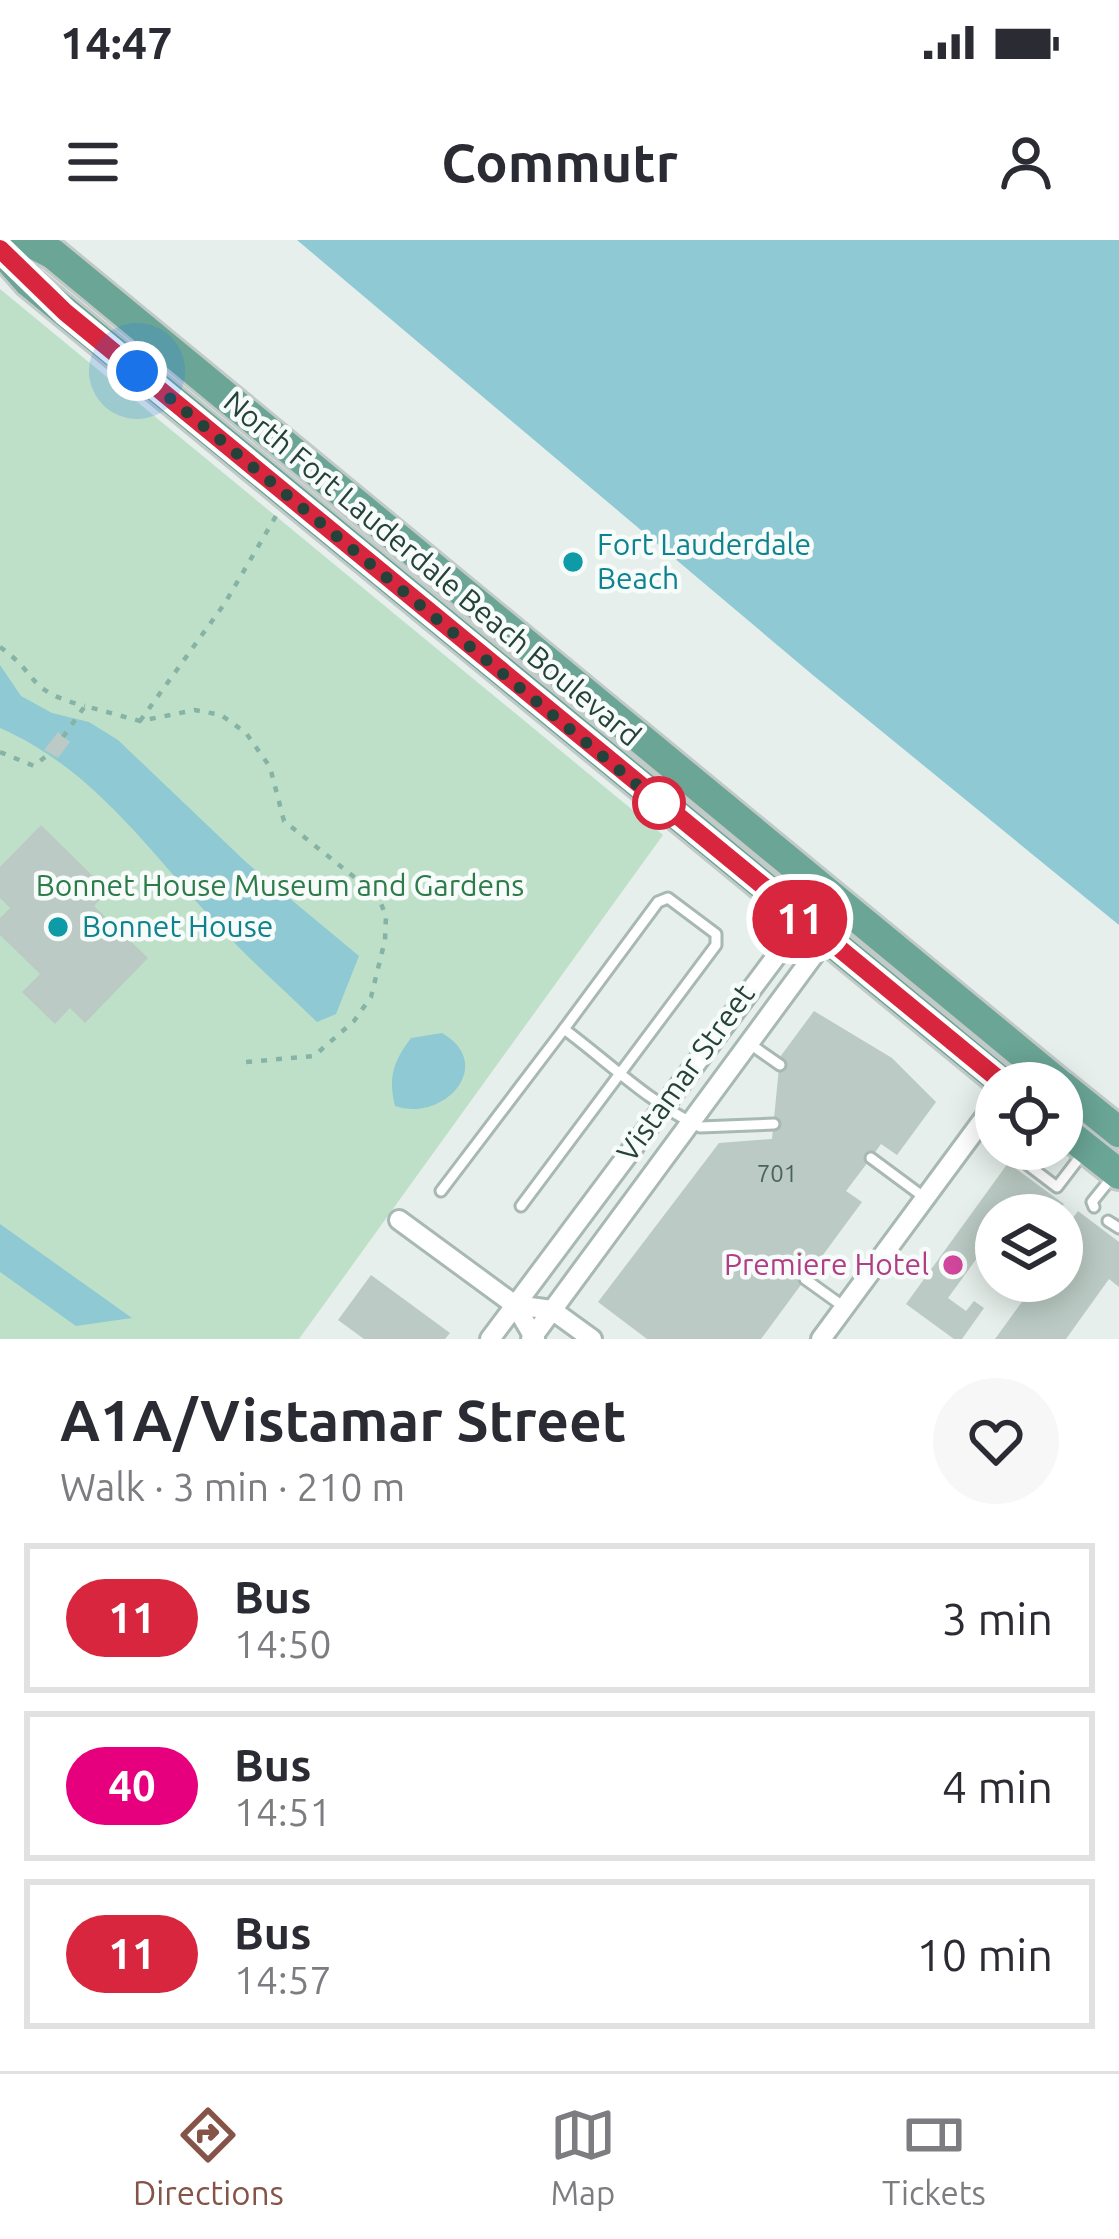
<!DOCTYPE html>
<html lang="en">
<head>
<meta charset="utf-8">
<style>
  :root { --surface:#fff; --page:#f7f7f7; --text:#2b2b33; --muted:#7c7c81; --line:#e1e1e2; --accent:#855347 }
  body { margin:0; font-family:Ubuntu,sans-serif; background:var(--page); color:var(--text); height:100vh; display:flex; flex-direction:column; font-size:45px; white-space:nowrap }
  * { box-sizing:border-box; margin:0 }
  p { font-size:39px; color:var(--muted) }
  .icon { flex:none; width:66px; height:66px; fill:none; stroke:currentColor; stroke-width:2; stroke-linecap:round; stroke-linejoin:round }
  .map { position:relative; height:1099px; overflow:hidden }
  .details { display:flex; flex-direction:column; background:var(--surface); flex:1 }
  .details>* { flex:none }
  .badge { padding:0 24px; border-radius:39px; font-size:42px; line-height:78px }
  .controls { position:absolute; left:975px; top:822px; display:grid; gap:24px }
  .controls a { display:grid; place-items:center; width:108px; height:108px; border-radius:50%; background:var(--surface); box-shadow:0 6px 30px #0003; font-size:60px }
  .you { position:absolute; width:60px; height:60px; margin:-30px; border:9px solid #fff; border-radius:50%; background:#1a73e8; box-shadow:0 0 0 18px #1a73e833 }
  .map>.badge { position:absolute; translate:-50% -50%; box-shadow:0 0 0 6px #fff }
  .round { display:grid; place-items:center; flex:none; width:126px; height:126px; border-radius:63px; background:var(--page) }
  .head { display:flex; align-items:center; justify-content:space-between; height:204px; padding:0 60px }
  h1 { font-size:57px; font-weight:600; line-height:90px }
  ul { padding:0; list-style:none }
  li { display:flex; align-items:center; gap:36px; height:150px; margin:0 24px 18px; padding:0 36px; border:6px solid var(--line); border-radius:0px }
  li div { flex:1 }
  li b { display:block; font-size:45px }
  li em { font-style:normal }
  li .badge { min-width:132px; font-weight:700; text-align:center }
  .status { display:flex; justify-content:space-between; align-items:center; height:84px; padding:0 60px; background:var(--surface); direction:ltr }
  .status svg { height:33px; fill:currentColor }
  header { display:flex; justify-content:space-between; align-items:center; height:156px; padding:0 60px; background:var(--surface); font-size:54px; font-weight:600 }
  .tabs { display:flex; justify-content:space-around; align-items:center; height:168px; border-top:3px solid var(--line); background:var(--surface); font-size:33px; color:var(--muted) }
  .tabs a { display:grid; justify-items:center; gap:6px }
  .tabs .active { color:var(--accent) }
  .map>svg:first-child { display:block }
  .green { fill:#bfe0c8 }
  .water { fill:#8ec9d4 }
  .building { fill:#bbcac4 }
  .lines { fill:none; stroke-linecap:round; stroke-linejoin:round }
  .service-casing { stroke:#a8b8b2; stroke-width:15 }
  .minor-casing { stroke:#a8b8b2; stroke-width:24 }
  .primary-casing { stroke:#c2cac8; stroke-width:36 }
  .path { stroke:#86b3a5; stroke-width:4.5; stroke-dasharray:6 9; stroke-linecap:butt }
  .service { stroke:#fff; stroke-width:9 }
  .minor { stroke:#fff; stroke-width:18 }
  .primary { stroke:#6aa596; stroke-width:30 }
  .line-casing { stroke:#fff; stroke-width:27 }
  .line { stroke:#d7263d; stroke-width:18 }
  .walk { stroke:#24423a; stroke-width:12; stroke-dasharray:0 21.6 }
  .culture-dot { fill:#0f9aa8; stroke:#f7fbf9; stroke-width:4.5 }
  .stop-dot { fill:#fff; stroke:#d7263d; stroke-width:6 }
  .hotel-dot { fill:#d1479c; stroke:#f7fbf9; stroke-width:4.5 }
  .labels { text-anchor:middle; stroke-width:9; stroke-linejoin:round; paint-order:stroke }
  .number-label { font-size:24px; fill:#4a645c }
  .culture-label { font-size:30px; fill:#0d838f; stroke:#f7fbf9; text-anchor:start }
  .street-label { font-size:30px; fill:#24423a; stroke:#f7fbf9 }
  .park-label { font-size:30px; fill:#2d7a4b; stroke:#f7fbf9 }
  .hotel-label { font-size:30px; fill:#b23c85; stroke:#f7fbf9; text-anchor:end }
</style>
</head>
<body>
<div class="status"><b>14:47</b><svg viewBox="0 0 49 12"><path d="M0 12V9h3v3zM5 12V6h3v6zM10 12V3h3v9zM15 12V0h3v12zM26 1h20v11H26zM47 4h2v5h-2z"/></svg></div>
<header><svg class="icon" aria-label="menu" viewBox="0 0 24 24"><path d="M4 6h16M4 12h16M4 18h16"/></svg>Commutr<svg class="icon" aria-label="person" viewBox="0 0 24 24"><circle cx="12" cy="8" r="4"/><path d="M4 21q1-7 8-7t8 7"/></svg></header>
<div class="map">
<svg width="1119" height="1099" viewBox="0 0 1119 1099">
  <rect width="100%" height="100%" fill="#e6efeb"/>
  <polygon class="green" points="0,49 663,595 299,1099 0,1099"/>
  <g class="water">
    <polygon points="297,0 1119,0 1119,685 814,436"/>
    <path d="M0 425 21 456 52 473 89 482 118 500 247 623 359 716 336 774 317 782C286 752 253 723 224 692 152 616 98 531 0 488Z"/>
    <path d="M442 793C497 825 443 883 395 866 388 837 393 822 411 798Z"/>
    <polygon points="0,984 132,1078 76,1086 0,1032"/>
  </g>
  <g class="building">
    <polygon points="58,492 70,502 58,518 44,510"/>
    <polygon points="41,585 108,651 94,666 148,718 85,783 70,768 55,784 22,752 40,734 0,695 0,678 10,668 0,658 0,627"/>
    <polygon points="814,771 892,818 936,862 897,915 881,904 871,918 846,951 862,962 761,1099 647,1099 598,1062 719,903 772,899 780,817"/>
    <polygon points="1008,923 1064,964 1056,975 996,975 996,992 948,1058 966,1071 974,1061 984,1068 962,1099 954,1099 906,1064"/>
    <polygon points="1078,971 1119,1002 1119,1047 1109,1039 1066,1099 995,1099 1037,1041 1062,1041 1062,993"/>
    <polygon points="371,1035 450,1093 445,1099 364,1099 338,1080"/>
  </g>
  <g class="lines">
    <defs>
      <g id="service">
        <polyline points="750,804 780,825"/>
        <polyline points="978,887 996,900"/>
        <polyline points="1007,909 1057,947 1083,913"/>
        <polyline points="871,918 925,958"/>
        <polyline points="441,951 564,789"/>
        <path d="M521 966 716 705V694L668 658 658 662 564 789C607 821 651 864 700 887L774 884"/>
        <polyline points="1094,967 1092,962 1113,936"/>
        <polyline points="1108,981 1119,988"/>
        <polyline points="805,1039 844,1067"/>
      </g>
      <g id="minor">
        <polyline points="399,980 515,1065 535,1099"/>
        <polyline points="515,1065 552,1070 592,1099"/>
        <polyline points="490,1099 807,675"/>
        <polyline points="531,1099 825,700 833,662"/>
        <polyline points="821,1099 996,862"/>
      </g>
      <g id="primary">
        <polyline points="26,0 53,14 1058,843"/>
        <polyline points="0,9 29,42 1003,843"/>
        <polyline points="1062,846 1119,892"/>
        <polyline points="1062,889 1119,934"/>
      </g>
    </defs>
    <use href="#service" class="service-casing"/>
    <use href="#minor" class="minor-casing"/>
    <use href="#primary" class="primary-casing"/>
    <g class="path">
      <path d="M0 407C41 436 24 450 85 466"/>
      <polyline points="140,481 225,363 276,276"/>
      <polyline points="63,497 85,466 140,481 195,470 221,475 246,493 270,527 284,581 378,656 386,676 385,700 371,757 354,781 314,816 246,822"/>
      <polyline points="0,512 34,526 50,513"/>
    </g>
    <use href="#service" class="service"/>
    <use href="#minor" class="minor"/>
    <use href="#primary" class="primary"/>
  </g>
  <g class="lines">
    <defs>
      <polyline id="line" points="0,9 65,72 1003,843"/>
    </defs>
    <use href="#line" class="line-casing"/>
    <use href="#line" class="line"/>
    <polyline class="walk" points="137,131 659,563"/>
  </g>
  <g class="culture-dot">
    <circle cx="573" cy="322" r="12"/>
    <circle cx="58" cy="687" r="12"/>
  </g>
  <circle class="stop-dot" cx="659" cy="563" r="24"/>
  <circle class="hotel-dot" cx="953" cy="1025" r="12"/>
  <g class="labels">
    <g class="number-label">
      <text x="777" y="942">701</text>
    </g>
    <g class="culture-label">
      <text x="597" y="315">Fort Lauderdale<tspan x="597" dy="34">Beach</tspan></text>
      <text x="82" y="697">Bonnet House</text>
    </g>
    <g class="street-label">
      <text transform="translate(432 329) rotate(40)" y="10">North Fort Lauderdale Beach Boulevard</text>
      <text transform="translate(686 833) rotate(-54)" y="10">Vistamar Street</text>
    </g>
    <g class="park-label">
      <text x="280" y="656">Bonnet House Museum and Gardens</text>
    </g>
    <g class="hotel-label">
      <text x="929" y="1035">Premiere Hotel</text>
    </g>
  </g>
</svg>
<div class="controls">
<a><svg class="icon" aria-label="locate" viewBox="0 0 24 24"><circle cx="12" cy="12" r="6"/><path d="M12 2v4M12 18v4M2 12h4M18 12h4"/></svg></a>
<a><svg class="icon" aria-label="layers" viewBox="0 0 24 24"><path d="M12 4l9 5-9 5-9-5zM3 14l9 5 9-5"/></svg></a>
</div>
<div class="you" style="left:137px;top:131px"></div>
<b class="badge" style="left:800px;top:679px;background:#d7263d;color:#fff">11</b>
</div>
<section class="details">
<div class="head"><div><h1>A1A/Vistamar Street</h1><p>Walk · 3 min · 210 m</p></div><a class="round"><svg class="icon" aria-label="heart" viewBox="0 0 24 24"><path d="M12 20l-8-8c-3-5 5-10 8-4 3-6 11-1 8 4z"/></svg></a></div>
<ul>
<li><span class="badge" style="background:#d7263d;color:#fff">11</span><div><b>Bus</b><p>14:50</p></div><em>3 min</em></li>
<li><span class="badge" style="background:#e6007e;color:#fff">40</span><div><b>Bus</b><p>14:51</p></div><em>4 min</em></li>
<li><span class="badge" style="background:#d7263d;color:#fff">11</span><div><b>Bus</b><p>14:57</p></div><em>10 min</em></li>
</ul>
</section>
<nav class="tabs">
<a class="active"><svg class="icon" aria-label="directions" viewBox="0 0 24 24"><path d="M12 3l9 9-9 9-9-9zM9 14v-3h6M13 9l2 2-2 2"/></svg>Directions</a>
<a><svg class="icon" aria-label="map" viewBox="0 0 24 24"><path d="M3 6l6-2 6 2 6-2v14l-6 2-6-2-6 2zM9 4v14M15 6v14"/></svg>Map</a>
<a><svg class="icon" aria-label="tickets" viewBox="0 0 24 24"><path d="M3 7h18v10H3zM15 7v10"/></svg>Tickets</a>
</nav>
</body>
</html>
